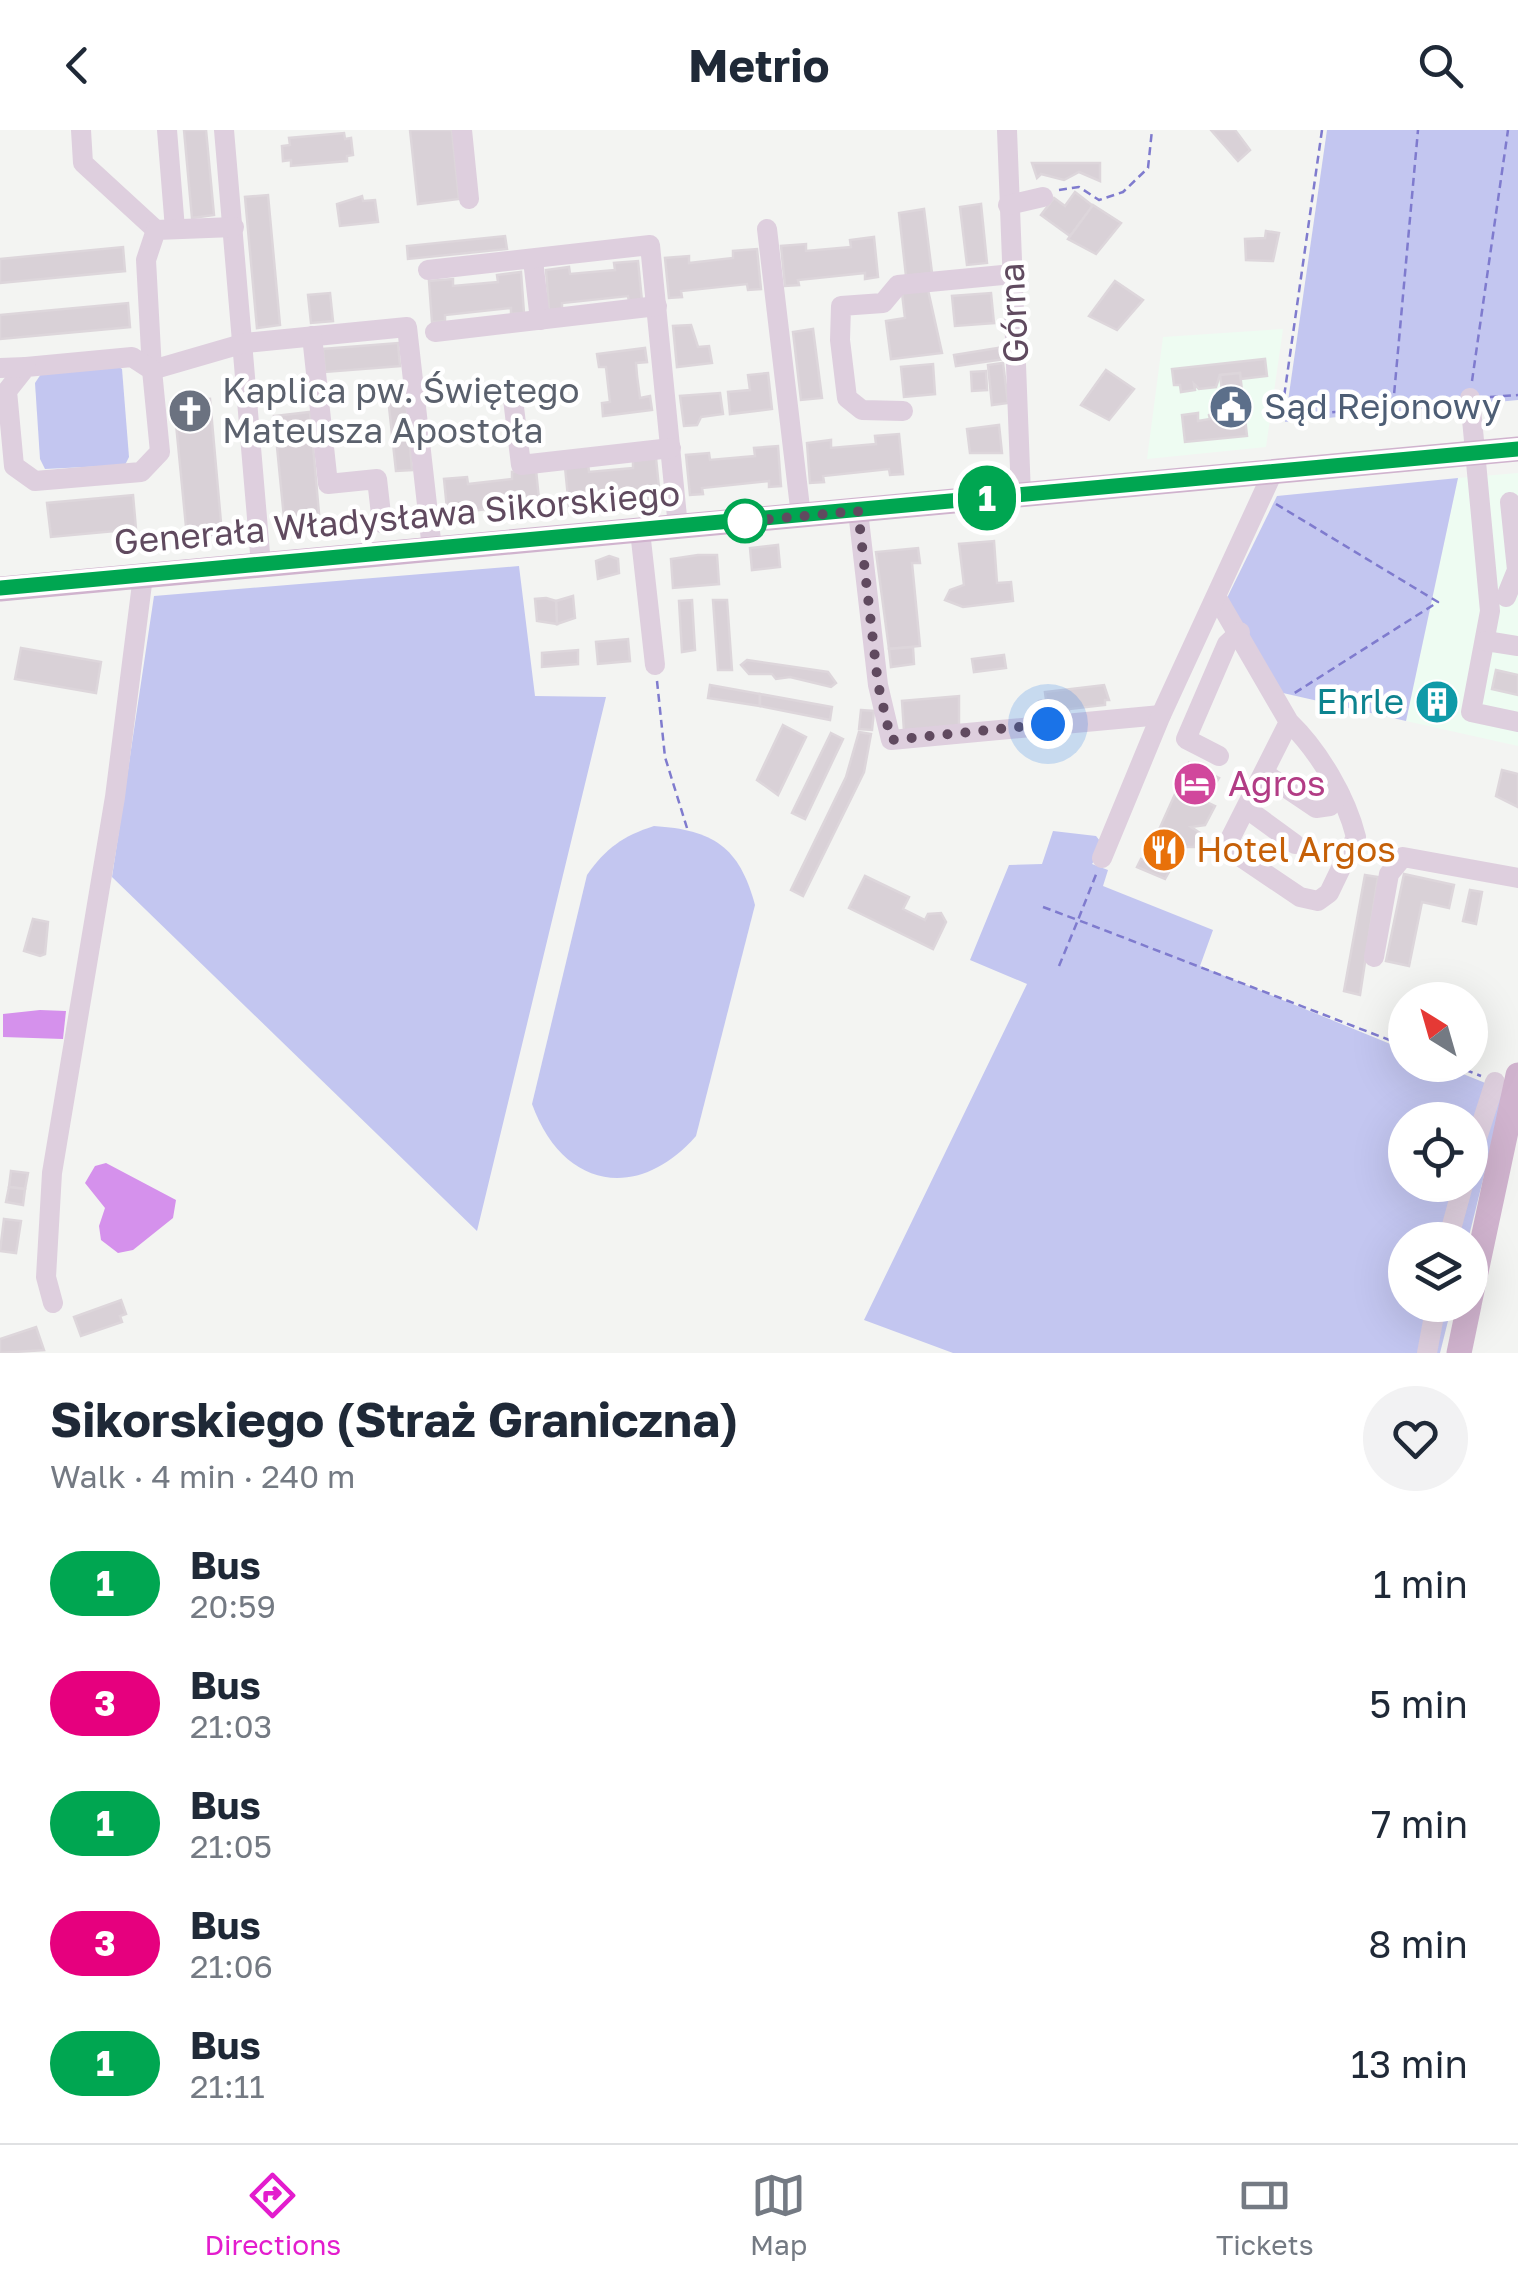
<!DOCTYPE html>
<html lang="en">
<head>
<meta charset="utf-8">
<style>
  :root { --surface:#fff; --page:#f2f2f3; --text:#1f2937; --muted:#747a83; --line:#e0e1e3; --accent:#e31dcd }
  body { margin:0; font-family:"Golos Text",sans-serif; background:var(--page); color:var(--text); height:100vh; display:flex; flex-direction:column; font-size:38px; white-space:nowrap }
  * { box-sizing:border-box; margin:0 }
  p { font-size:32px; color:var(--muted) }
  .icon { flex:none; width:55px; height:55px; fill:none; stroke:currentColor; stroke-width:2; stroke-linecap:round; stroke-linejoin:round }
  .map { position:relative; height:1223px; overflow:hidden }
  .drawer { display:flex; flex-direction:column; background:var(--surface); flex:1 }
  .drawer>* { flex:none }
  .badge { padding:0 20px; border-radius:32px; font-size:35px; line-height:65px }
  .needle { width:65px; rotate:323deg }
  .buttons { position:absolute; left:1388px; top:852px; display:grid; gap:20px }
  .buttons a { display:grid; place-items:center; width:100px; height:100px; border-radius:50%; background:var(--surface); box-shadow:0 10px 40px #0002; font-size:50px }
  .you { position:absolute; width:50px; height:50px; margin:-25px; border:8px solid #fff; border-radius:50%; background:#1a73e8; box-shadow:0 0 0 15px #1a73e833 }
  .map>.badge { position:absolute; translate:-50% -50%; box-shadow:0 0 0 5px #fff }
  .round { display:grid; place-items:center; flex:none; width:105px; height:105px; border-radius:52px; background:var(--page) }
  .overview { display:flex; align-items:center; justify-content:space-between; height:170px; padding:0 50px }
  h1 { font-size:48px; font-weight:700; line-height:75px }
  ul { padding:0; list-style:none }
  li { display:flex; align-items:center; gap:30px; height:120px; padding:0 50px }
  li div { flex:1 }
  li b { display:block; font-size:38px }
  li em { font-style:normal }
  li .badge { min-width:110px; font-weight:700; text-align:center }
  header { display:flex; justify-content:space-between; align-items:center; height:130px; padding:0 50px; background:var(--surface); font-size:45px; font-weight:700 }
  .menu { display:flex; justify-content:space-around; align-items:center; height:140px; border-top:2px solid var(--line); background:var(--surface); font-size:28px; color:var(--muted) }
  .menu a { display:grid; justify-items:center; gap:5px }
  .menu .current { color:var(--accent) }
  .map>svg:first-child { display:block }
  .commercial { fill:#eefcf2 }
  .green { fill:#c3c6f0; fill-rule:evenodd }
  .water { fill:#d591ec }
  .building { fill:#d9d1d7; stroke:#ddd6db; stroke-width:2.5 }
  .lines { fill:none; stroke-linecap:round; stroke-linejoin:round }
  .path { stroke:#7f7bce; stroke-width:2.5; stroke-dasharray:8 5; stroke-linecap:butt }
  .minor { stroke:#decfde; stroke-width:20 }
  .major { stroke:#d0b3ce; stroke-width:25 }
  .line-casing { stroke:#fff; stroke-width:22 }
  .line { stroke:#00a651; stroke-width:15 }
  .walk { stroke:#604a5f; stroke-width:10; stroke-dasharray:0 18 }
  .stop-dot { fill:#fff; stroke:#00a651; stroke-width:5 }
  .labels { text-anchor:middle; stroke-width:9; stroke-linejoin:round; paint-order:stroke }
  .street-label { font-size:35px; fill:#604a5f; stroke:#fff }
  .worship-label { font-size:35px; fill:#5b616d; stroke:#fff; text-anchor:start }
  .service-label { font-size:35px; fill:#4e5e75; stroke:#fff; text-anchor:start }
  .culture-label { font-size:35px; fill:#0d838f; stroke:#fff; text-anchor:end }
  .hotel-label { font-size:35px; fill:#b23c85; stroke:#fff; text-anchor:start }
  .food-label { font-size:35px; fill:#c56008; stroke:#fff; text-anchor:start }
</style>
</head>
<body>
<header><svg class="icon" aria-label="back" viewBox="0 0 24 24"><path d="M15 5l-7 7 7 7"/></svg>Metrio<svg class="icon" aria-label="search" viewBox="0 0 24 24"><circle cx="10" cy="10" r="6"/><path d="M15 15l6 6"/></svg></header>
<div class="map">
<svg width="1518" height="1223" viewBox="0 0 1518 1223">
  <rect width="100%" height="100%" fill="#f3f4f2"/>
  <g class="commercial">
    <polygon points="1283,199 1266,317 1147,329 1163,207"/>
    <polygon points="1518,343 1518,616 1406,591 1458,348"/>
  </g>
  <g class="green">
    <polygon points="1327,0 1518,0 1518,270 1285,292"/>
    <polygon points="116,235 122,239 129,327 125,335 45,339 40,329 35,253 43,241"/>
    <polygon points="1458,348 1406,591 1283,563 1226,470 1277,366"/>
    <polygon points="519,436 535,566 606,567 477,1101 112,747 154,466"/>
    <path d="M654 696C713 700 739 716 755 775L696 1006C637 1073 562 1058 532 974L587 745C606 718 623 706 654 696Z"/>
    <path d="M1053 701 1096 706 1104 716 1092 734 1108 740 1103 756 1213 800 1200 836 1405 920V935H1441L1505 961 1468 1110H1405V1175H1452L1440 1223H953L864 1190 1027 854 970 830 1009 735 1042 734ZM1405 990H1470V1055H1405Z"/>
  </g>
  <g class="water">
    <polygon points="40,880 66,881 63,909 3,907 3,884"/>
    <polygon points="106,1033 176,1070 173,1088 133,1120 118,1123 101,1110 99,1096 105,1078 85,1053 95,1036"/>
  </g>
  <g class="building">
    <polygon points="184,0 206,0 214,85 192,88"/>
    <polygon points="410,0 452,0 459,69 418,74"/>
    <polygon points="1211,0 1235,0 1250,20 1238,31"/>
    <polygon points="344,3 345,9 351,8 353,25 347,26 347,31 291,36 291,30 283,31 282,16 290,15 289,8"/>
    <polygon points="1032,33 1100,33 1100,51 1079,42 1064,50 1041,44 1037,48"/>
    <polygon points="1075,62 1093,76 1070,106 1041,85 1054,68 1065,76"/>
    <polygon points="268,65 280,195 257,198 245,67"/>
    <polygon points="362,66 363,71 375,70 378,92 340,96 337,74"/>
    <polygon points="981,74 987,133 967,135 960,77"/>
    <polygon points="1093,75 1121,93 1096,124 1068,109"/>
    <polygon points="924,79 932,143 906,146 899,83"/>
    <polygon points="1266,101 1279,103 1273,131 1246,130 1245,109 1265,108"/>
    <polygon points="505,106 507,119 408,129 407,116"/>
    <polygon points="874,107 878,147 865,149 865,143 798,150 799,155 785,156 781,116 806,114 806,121 851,117 850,110"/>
    <polygon points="123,117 125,141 0,153 0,129"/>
    <polygon points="757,119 761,159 748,160 747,154 681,161 682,167 669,168 665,128 689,126 689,133 733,128 733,121"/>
    <polygon points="638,131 642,171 629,172 628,166 562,173 562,179 549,180 546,140 569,137 570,144 615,140 614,133"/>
    <polygon points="521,142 524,183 511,184 511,178 445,185 445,191 432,192 429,151 453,149 453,156 498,152 497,145"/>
    <polygon points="1115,151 1143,170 1117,200 1089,186"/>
    <polygon points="928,160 942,223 891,229 886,191 905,188 902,163"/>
    <polygon points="330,163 333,191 311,193 308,165"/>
    <polygon points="991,163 994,193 955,196 952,166"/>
    <polygon points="128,173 130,197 0,209 0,185"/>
    <polygon points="691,195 698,217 709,216 712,233 677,237 673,196"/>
    <polygon points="813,199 822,268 801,270 793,202"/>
    <polygon points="398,213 400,236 325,242 323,219"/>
    <polygon points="1004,217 1005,229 956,236 954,225"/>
    <polygon points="645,218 647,232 636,233 637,246 640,268 650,266 652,280 603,286 602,273 610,272 606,237 599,237 597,224"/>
    <polygon points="1265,229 1267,246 1240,249 1240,243 1220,245 1216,257 1199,259 1194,254 1195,260 1181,262 1180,255 1174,255 1172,239"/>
    <polygon points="1003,233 1008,273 992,275 988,235"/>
    <polygon points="933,234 935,264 904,267 901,237"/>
    <polygon points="1106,240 1134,259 1109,290 1081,275"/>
    <polygon points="986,241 987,260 972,261 971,242"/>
    <polygon points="768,243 772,279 730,284 728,262 750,260 748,245"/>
    <polygon points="1240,243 1247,306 1185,312 1182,285 1198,283 1198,291 1210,289 1209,285 1224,275 1220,245"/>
    <polygon points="405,256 412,340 396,341 387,258"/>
    <polygon points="720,263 723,284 701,287 697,295 684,296 680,266"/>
    <polygon points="210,269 222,404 187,407 174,273"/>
    <polygon points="310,282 320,395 285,398 274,286"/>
    <polygon points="999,295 1002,323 970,323 967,299"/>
    <polygon points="899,304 903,344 890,345 889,339 823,346 824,352 810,353 807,313 831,310 831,318 876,314 875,306"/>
    <polygon points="778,316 781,356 769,357 769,351 702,358 703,364 690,365 686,325 709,323 710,330 755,326 754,318"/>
    <polygon points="656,328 660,368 647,369 647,363 581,370 582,375 569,377 565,337 588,334 589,342 633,338 633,330"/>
    <polygon points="536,340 540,379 527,380 527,375 460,382 461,388 448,389 444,349 467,347 468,354 512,349 512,342"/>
    <polygon points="133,365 136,399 51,407 47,373"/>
    <polygon points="994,411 997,453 1011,452 1013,471 963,477 945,470 950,460 964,455 959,414"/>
    <polygon points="778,415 780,437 752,440 750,418"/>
    <polygon points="918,418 920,433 912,433 920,516 889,519 876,422"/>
    <polygon points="698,425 717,425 719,454 673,458 671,429"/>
    <polygon points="609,426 618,429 619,443 598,449 596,431"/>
    <polygon points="573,466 575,488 557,494 556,471"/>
    <polygon points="546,468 556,471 557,494 537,491 535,469"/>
    <polygon points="692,470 695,520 682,522 679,471"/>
    <polygon points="713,470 727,470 732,540 718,540"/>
    <polygon points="628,509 630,531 598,534 596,512"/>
    <polygon points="913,517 914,534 891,537 889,519"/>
    <polygon points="21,518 101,532 96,563 15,549"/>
    <polygon points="578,520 578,534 542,537 542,523"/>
    <polygon points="1004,525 1006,538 974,542 972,529"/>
    <polygon points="747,530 828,542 836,553 831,557 790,547 776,549 772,544 749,544 741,535"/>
    <polygon points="1496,540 1518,545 1518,565 1492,559"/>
    <polygon points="710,555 760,564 760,576 708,568"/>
    <polygon points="1104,555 1109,570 1105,570 1105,575 1069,579 1069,585 1046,587 1046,582 1040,583 1039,571 1046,570 1045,562"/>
    <polygon points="1433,560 1447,563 1442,585 1428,582"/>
    <polygon points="760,564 832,577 830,590 760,576"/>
    <polygon points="959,566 959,596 904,601 902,571"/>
    <polygon points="861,580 874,581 872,600 859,599"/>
    <polygon points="783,595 806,607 778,665 757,650"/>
    <polygon points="859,602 871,604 864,642 803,766 791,760 846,647"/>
    <polygon points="831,603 843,609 805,689 792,683"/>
    <polygon points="1189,633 1219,648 1204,671 1215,676 1205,695 1191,697 1200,703 1194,717 1183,717 1165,749 1137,737 1141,729 1145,731"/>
    <polygon points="1502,640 1518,644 1518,677 1496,666"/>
    <polygon points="1404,744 1454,755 1449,778 1422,772 1409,836 1386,831"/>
    <polygon points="1365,745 1378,747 1360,865 1344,861"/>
    <polygon points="865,746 909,767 903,779 925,790 928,784 941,783 946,792 933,819 849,778"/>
    <polygon points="1470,760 1482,762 1476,794 1463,791"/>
    <polygon points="33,789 48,792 45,824 40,826 24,821"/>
    <polygon points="11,1041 28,1043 25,1059 9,1057"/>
    <polygon points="9,1057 25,1059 23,1075 6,1072"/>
    <polygon points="4,1089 21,1091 16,1123 0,1121"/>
    <polygon points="121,1170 126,1184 120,1186 122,1192 81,1206 74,1187"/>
    <polygon points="36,1197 44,1220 0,1223 0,1209"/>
  </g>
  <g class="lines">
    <g class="path">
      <polyline points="1322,0 1282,281 1285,287 1452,270"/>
      <polyline points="1059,60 1079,57 1099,70 1123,62 1148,38 1152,0"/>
      <polyline points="1472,251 1508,0"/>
      <polyline points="1490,267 1518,265"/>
      <polyline points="1393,276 1418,0"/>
      <polyline points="1276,374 1438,472 1293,564"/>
      <polyline points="657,551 665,627 687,698"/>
      <polyline points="1043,777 1078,790 1097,742"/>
      <polyline points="1059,836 1078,790 1405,916"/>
      <polyline points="1453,935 1481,946"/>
    </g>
    <g class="minor">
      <polyline points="81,0 83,33 156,100"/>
      <polyline points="167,0 175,99"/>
      <polyline points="224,0 261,435"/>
      <polyline points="462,0 469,69"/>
      <polyline points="1007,0 1021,365"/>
      <polyline points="1008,75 1043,67"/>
      <polyline points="234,97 156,100 146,130 152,240 245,213 407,197 432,419"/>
      <polyline points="767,99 801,386"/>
      <polyline points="533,130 540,190"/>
      <polyline points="428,140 650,115 678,397"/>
      <polyline points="435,202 657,176"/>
      <polyline points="312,206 328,354 377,349 382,393"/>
      <polygon points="132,227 152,240 160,322 141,342 35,351 14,336 7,261 26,237"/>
      <polyline points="0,238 26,237"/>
      <polyline points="1470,268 1490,481 1471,582 1518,592"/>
      <polyline points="513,269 521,335 671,318"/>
      <polyline points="903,281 862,280 847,268 840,210 841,176 883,173 898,155 1013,144"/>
      <polyline points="858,381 878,555 891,610 1161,585"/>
      <polyline points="640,401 655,535"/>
      <polyline points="1506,467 1517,440 1510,372"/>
      <path d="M1217 468 1289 592 1226 717 1300 767 1318 771 1329 763 1356 707C1346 667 1319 621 1289 592"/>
      <polyline points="1486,511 1518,516"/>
      <polyline points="1219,626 1186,609 1227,514 1240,502"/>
      <polyline points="1264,643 1316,678 1330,676 1340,665"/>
      <polyline points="1247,679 1295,714"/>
      <polyline points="1102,728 1161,585 1273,342"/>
      <polyline points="1374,827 1389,744 1403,727 1518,748"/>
      <polyline points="1470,1030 1495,952"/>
      <polyline points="1448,1110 1463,1055"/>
      <polyline points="53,1173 46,1147 52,1043 115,667 143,446"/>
      <polyline points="1427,1223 1436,1175"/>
    </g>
    <g class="major">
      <polyline points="0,459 1518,319"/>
      <polyline points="1470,1170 1518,945"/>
      <polyline points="1459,1223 1469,1175"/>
    </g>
  </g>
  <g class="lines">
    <defs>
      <polyline id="line" points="0,458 1518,319"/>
    </defs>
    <use href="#line" class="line-casing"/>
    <use href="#line" class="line"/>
    <polyline class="walk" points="745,391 739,392 858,381 878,554 891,610 1048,594"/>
  </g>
  <defs>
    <symbol id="civic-disc" viewBox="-11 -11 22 22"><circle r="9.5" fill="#5c6f8a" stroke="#fff"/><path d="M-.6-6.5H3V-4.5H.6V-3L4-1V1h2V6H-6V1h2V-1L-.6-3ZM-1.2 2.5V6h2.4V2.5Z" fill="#fff"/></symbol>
    <symbol id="church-disc" viewBox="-11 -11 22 22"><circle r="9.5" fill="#6b7280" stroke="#fff"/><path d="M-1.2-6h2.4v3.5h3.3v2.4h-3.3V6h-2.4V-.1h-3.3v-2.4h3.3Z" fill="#fff"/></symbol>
    <symbol id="building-disc" viewBox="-11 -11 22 22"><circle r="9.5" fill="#0f9aa8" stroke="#fff"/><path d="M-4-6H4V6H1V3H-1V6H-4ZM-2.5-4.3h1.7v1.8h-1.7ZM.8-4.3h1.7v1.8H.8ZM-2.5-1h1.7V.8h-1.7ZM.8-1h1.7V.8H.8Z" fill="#fff"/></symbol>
    <symbol id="hotel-disc" viewBox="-11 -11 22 22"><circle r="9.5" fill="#d1479c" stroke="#fff"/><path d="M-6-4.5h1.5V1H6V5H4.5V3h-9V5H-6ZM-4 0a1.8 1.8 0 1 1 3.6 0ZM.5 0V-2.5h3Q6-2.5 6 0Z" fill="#fff"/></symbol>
    <symbol id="restaurant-disc" viewBox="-11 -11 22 22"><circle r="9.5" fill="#e8710a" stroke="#fff"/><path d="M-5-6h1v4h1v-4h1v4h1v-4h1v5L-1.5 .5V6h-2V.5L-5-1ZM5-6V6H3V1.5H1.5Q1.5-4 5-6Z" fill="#fff"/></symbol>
  </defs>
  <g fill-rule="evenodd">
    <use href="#civic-disc" x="1206" y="252" width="50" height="50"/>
    <use href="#church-disc" x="165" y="256" width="50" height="50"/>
    <use href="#building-disc" x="1412" y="547" width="50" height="50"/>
    <use href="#hotel-disc" x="1170" y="629" width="50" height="50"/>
    <use href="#restaurant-disc" x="1139" y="695" width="50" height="50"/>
  </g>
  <circle class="stop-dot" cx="745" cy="391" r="20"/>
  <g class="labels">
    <g class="street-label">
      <text transform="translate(1014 183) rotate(-93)" y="12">Górna</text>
      <text transform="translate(397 388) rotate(-5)" y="12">Generała Władysława Sikorskiego</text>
    </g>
    <g class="worship-label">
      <text x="222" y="273">Kaplica pw. Świętego<tspan x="222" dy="40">Mateusza Apostoła</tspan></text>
    </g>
    <g class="service-label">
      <text x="1264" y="289">Sąd Rejonowy</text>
    </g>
    <g class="culture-label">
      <text x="1404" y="584">Ehrle</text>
    </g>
    <g class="hotel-label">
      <text x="1228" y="666">Agros</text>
    </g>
    <g class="food-label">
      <text x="1196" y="732">Hotel Argos</text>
    </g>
  </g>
</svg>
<div class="buttons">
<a><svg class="needle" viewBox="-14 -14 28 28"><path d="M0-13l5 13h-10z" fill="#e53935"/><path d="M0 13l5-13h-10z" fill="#747a83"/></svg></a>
<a><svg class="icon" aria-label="locate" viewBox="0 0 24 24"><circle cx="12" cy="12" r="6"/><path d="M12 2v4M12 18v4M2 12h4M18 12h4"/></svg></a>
<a><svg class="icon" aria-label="layers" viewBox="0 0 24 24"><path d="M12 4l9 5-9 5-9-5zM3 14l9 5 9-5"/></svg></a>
</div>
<div class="you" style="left:1048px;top:594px"></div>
<b class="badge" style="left:987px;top:368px;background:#00a651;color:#fff">1</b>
</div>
<section class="drawer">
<div class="overview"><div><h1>Sikorskiego (Straż Graniczna)</h1><p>Walk · 4 min · 240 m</p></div><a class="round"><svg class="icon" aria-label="heart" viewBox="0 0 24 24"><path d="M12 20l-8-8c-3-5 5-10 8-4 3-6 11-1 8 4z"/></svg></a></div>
<ul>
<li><span class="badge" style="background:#00a651;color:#fff">1</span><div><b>Bus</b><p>20:59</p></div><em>1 min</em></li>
<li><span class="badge" style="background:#e6007e;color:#fff">3</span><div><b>Bus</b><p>21:03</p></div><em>5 min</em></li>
<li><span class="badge" style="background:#00a651;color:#fff">1</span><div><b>Bus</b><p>21:05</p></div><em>7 min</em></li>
<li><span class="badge" style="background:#e6007e;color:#fff">3</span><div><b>Bus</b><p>21:06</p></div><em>8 min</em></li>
<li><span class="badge" style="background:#00a651;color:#fff">1</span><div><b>Bus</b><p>21:11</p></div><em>13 min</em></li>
</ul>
</section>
<nav class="menu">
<a class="current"><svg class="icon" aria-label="directions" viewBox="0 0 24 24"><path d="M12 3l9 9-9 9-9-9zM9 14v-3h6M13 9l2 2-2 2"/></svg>Directions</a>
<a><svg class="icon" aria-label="map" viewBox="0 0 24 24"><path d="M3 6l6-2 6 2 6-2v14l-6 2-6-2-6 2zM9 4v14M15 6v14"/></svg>Map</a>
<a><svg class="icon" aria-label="tickets" viewBox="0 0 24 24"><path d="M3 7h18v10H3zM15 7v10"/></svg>Tickets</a>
</nav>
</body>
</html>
